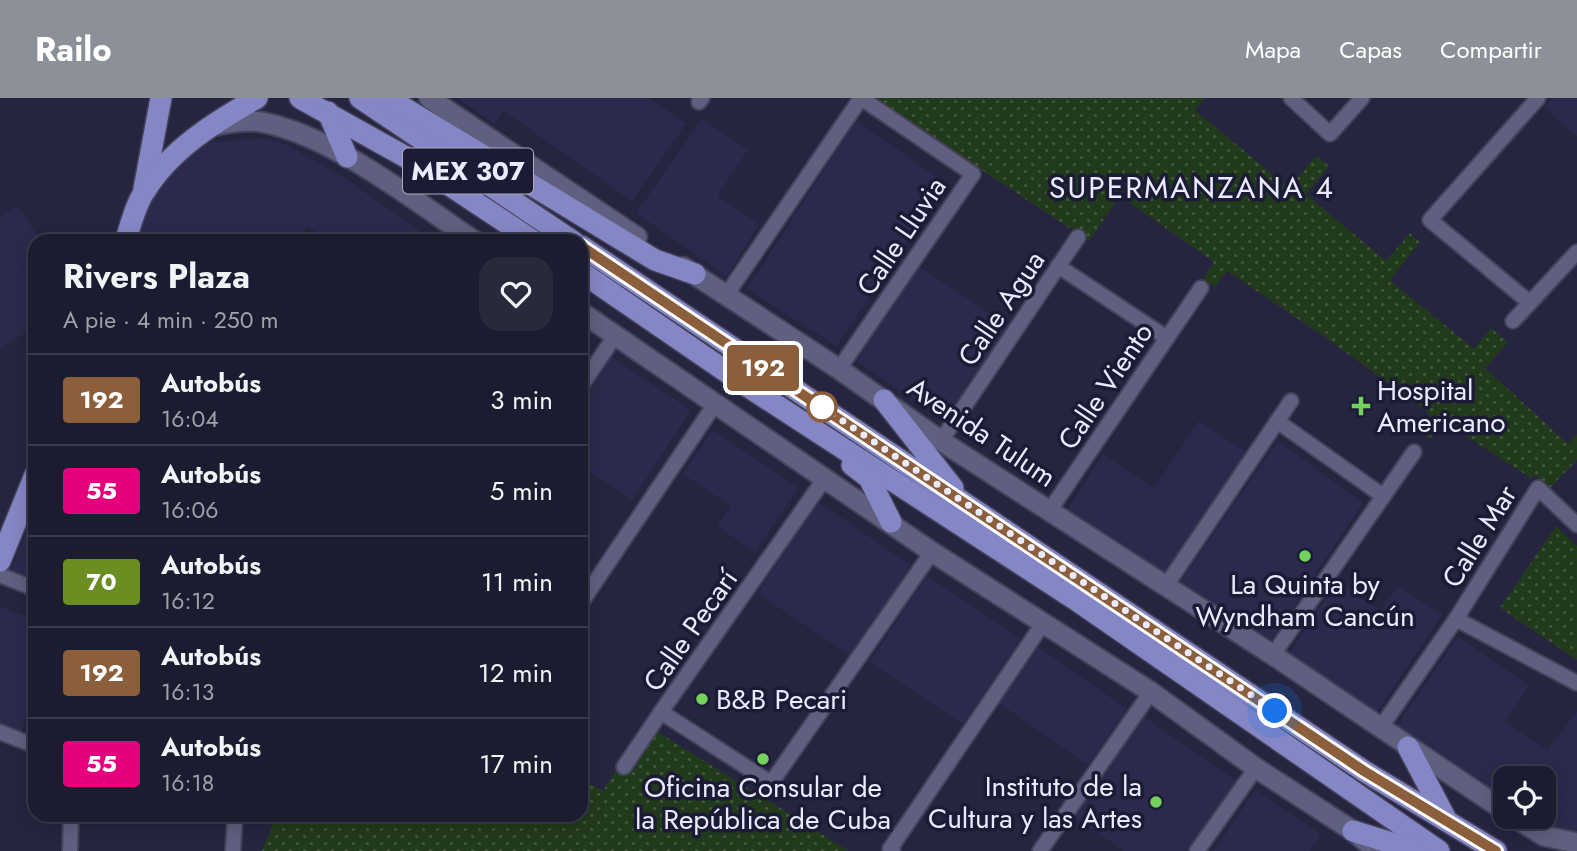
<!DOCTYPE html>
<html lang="es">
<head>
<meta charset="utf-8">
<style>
  :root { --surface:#1c1c30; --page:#29293c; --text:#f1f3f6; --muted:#a0a1ab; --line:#3a3a4c; --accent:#8c9099 }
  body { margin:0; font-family:Jost,sans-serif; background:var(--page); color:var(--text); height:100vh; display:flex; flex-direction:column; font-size:26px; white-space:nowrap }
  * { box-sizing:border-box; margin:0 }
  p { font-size:23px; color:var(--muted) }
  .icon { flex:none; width:38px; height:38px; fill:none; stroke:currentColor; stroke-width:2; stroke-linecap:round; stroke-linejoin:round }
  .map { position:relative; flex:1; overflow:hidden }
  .side { position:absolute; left:28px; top:136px; width:560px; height:588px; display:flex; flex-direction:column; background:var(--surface); border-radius:21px; box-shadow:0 4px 18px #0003,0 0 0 2px var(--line) }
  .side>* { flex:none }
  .badge { padding:0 14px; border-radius:5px; font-size:24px; line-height:46px }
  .buttons { position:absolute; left:1493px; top:668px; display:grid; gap:14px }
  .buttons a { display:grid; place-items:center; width:63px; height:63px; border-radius:14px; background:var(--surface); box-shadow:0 4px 18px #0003,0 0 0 2px var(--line); font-size:35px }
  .you { position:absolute; width:35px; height:35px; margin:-18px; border:5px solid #fff; border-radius:50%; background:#1a73e8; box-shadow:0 0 0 10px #1a73e833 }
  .map>.badge { position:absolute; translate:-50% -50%; box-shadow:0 0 0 4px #fff }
  .round { display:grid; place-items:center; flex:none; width:74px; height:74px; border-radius:21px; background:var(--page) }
  .head { display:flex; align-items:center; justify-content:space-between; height:119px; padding:0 35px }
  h1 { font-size:33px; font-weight:700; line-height:52px }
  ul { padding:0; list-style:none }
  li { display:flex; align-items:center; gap:21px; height:91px; padding:0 35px; border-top:2px solid var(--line) }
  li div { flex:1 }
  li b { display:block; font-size:26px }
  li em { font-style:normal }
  li .badge { min-width:77px; font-weight:700; text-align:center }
  header { display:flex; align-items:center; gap:42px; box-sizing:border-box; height:98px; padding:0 35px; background:var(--accent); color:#fff }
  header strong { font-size:33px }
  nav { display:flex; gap:38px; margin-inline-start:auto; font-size:24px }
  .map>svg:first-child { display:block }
  .built { fill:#2b2a4c }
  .grass { fill:url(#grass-dots) }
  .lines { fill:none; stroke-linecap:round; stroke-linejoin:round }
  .street-casing { stroke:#43425a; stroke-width:18 }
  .secondary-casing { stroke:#43425a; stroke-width:23 }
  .primary-casing { stroke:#43425a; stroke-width:24 }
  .street { stroke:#5f607f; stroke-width:14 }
  .secondary { stroke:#5f607f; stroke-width:19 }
  .primary { stroke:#8586c5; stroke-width:21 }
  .line-casing { stroke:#fff; stroke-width:16 }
  .line { stroke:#8b5e3c; stroke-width:10 }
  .walk { stroke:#eaebfe; stroke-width:7; stroke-dasharray:0 12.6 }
  .poi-dot { fill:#74d25c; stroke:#1b1b35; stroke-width:2.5 }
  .stop-dot { fill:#fff; stroke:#8b5e3c; stroke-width:3.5 }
  .labels { text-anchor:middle; stroke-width:7; stroke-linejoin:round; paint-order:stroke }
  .shield { fill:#1b1b35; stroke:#acadc2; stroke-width:2 }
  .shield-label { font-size:26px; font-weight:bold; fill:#eaebfe }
  .street-label { font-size:28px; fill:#eaebfe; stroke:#1b1b35 }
  .poi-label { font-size:28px; fill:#eaebfe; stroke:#1b1b35; text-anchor:start }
  .neighbourhood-label { font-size:30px; letter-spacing:2px; fill:#eaebfe; stroke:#1b1b35 }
</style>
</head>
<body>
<header>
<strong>Railo</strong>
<nav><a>Mapa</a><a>Capas</a><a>Compartir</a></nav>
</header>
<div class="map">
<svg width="1577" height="753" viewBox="0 0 1577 753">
  <defs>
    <pattern id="grass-dots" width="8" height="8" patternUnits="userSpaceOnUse" patternTransform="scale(1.75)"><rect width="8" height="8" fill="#223a1c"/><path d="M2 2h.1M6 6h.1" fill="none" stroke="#42573e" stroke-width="1.8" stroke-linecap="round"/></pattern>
  </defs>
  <rect width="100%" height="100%" fill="#252540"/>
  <g class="built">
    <polygon points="458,0 649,0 686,26 632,103 504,13 494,26"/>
    <polygon points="1553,0 1577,0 1577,39 1545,9"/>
    <polygon points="702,21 748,52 717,98 759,126 727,178 636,115"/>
    <polygon points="856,23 947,86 836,248 747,191"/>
    <polygon points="265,40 286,47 340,77 434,143 330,143 307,128 296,143 131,144 148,105 183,57 206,45"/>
    <polygon points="18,108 41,143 35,144 35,228 0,251 0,119"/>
    <polygon points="918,168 1008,227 945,322 856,263"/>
    <polygon points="602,253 691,312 632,402 581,368 581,285"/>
    <polygon points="1199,323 1247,355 1164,480 1066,414 1103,356 1154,390"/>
    <polygon points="713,332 798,390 755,454 717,428 731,408 683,376"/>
    <polygon points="1278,343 1363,405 1267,548 1177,488"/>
    <polygon points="818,404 911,467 851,558 757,495"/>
    <polygon points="35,410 35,499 5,488"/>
    <polygon points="927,478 1021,541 963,626 870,564"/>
    <polygon points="1336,484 1381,513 1398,488 1442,517 1373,619 1286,561"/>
    <polygon points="0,509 35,522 35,599 21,635 0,627"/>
    <polygon points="1458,539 1529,587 1505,624 1547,652 1577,613 1577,737 1569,738 1522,719 1544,719 1544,681 1505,681 1505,708 1393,633"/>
    <polygon points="1038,549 1127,611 1088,667 999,605"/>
    <polygon points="1144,619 1239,685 1194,753 1124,753 1073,718"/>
    <polygon points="1255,692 1321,736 1310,753 1214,753"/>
  </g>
  <g class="grass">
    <polygon points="873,0 1205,0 1195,12 1289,90 1316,58 1329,68 1306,96 1386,163 1410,135 1420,144 1390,182 1474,251 1491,230 1508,244 1485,270 1568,346 1577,336 1577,362 1549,391 1534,376 1532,381 1443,323 1430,341 1417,332 1429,315 1325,239 1227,173 1215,189 1203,181 1214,164 1120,98 1089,143"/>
    <polygon points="1556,428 1577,448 1577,562 1500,510"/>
    <polygon points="645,626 849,753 262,753 276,718 581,718 581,680 603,693"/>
  </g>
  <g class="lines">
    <defs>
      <g id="street">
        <polyline points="1291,0 1330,36 1362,0"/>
        <polyline points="699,4 702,0"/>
        <polyline points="1058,168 1167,240"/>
        <polyline points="727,196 861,0 973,76 839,271"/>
        <polyline points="1529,204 1430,122 1538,0"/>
        <polyline points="1513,223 1577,154"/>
        <polyline points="581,288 615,238"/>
        <polyline points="1277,323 1383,398"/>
        <polyline points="941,343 1078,139"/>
        <polyline points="825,380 661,614 771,685 932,454"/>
        <polyline points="1050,412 1201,190"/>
        <polyline points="0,477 35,491"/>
        <polyline points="1165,489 1291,303"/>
        <polyline points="581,505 715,306"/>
        <polyline points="1456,521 1577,585"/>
        <polyline points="1273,557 1414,354"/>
        <polyline points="1381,629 1456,521 1538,390 1577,427"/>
        <polyline points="0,634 35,648"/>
        <polyline points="624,669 661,614"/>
        <polyline points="70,753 71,718"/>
        <polyline points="233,753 235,718"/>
        <polyline points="893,753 890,751 1044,524"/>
        <polyline points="1040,753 1151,594"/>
        <polyline points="1197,753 1256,670"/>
      </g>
      <g id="secondary">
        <polyline points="429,0 637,139"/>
        <path d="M213 28C230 24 249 21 266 25 336 40 416 104 476 144"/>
        <polyline points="683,169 839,271 941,343 1273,557 1505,713"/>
        <polyline points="581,214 932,454 1151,594 1256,670 1353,733 1377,753"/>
        <polyline points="1514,719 1544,738 1577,745"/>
      </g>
      <g id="primary">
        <polyline points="300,0 413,63 535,144"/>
        <polyline points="360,0 574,144"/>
        <polyline points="388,0 655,162 695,176"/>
        <polyline points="328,14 347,59"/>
        <polyline points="144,91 161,0"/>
        <path d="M125 144C131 127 135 107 145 93 171 51 215 24 257 0"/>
        <polyline points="581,148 1364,673 1496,753"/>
        <polyline points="581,174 750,290 1079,504 1439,753"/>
        <polyline points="884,302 953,390"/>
        <polyline points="852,367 869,380 891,424"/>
        <polyline points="0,463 35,377"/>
        <polyline points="1408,649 1447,723"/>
        <polyline points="1353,733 1418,753"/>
      </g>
    </defs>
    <use href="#street" class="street-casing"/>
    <use href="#secondary" class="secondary-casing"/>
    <use href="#primary" class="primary-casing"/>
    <use href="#street" class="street"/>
    <use href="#secondary" class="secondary"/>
    <use href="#primary" class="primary"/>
  </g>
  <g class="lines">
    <defs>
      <polyline id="line" points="581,148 1364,673 1496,753"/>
    </defs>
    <use href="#line" class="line-casing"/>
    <use href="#line" class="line"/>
    <polyline class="walk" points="822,309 1275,613"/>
  </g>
  <g class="poi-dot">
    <path d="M1357.5 297.5h7v7h7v7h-7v7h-7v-7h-7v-7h7z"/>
    <circle cx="1305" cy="458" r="7"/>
    <circle cx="702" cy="601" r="7"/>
    <circle cx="763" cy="661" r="7"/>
    <circle cx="1156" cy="704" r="7"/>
  </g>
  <circle class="stop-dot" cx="822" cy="309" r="14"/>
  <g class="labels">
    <rect class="shield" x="403" y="50.5" width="130" height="45" rx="5"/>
    <g class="shield-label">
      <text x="468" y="82">MEX 307</text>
    </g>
    <g class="street-label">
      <text transform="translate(901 138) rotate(-56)" y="10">Calle Lluvia</text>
      <text transform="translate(1001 210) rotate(-56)" y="10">Calle Agua</text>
      <text transform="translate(1105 288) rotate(-56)" y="10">Calle Viento</text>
      <text transform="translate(982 334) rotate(34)" y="10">Avenida Tulum</text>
      <text transform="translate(1479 438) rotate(-58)" y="10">Calle Mar</text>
      <text transform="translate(690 532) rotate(-55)" y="10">Calle Pecarí</text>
    </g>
    <g class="poi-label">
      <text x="1377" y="302">Hospital<tspan x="1377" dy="32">Americano</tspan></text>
      <text x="1305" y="496" text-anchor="middle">La Quinta by<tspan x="1305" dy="32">Wyndham Cancún</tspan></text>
      <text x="716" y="611">B&amp;B Pecari</text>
      <text x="1142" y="698" text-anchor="end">Instituto de la<tspan x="1142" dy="32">Cultura y las Artes</tspan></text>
      <text x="763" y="699" text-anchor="middle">Oficina Consular de<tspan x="763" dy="32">la República de Cuba</tspan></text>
    </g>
    <g class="neighbourhood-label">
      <text x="1192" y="100">SUPERMANZANA 4</text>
    </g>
  </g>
</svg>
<div class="buttons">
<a><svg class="icon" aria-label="locate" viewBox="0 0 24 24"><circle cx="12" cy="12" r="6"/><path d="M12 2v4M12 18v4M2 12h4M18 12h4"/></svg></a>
</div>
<div class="you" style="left:1275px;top:613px"></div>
<b class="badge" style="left:763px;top:270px;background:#8b5e3c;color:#fff">192</b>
<section class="side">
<div class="head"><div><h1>Rivers Plaza</h1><p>A pie · 4 min · 250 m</p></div><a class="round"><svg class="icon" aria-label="heart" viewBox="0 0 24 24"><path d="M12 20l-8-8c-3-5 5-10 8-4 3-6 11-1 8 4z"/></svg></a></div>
<ul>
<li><span class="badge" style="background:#8b5e3c;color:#fff">192</span><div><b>Autobús</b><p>16:04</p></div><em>3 min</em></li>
<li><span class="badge" style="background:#e6007e;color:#fff">55</span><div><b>Autobús</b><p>16:06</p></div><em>5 min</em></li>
<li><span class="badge" style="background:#6b8e23;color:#fff">70</span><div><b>Autobús</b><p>16:12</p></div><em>11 min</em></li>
<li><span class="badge" style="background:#8b5e3c;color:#fff">192</span><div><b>Autobús</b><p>16:13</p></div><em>12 min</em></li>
<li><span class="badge" style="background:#e6007e;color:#fff">55</span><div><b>Autobús</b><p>16:18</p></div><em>17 min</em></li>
</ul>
</section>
</div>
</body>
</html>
